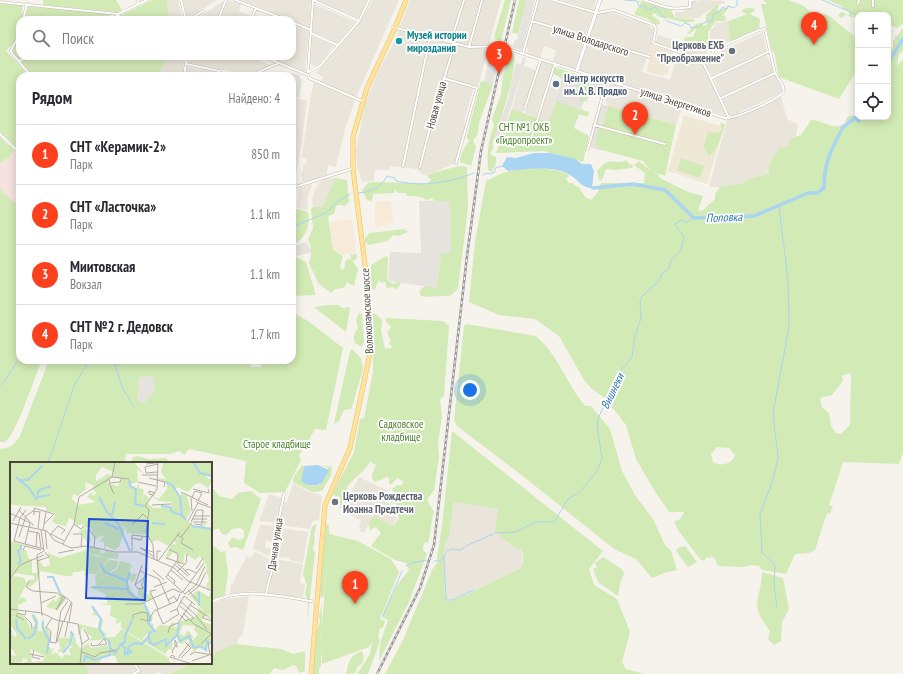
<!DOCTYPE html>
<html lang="ru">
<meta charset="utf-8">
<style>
:root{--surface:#fff;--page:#f2f2f3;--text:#2b2b33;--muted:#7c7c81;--line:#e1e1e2;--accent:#fc3f1d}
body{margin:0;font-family:"PT Sans Narrow",sans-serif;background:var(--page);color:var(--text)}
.controls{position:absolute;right:12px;top:12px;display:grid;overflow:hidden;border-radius:8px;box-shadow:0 2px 10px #0003}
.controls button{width:36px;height:36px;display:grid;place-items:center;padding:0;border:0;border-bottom:1px solid var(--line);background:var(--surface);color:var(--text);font:20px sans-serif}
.you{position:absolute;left:470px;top:390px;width:14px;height:14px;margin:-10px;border:3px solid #fff;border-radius:50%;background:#1a73e8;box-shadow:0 0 0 6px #1a73e833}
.badge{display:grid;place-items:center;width:26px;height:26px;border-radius:50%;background:var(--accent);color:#fff;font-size:13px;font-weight:700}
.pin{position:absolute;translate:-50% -33px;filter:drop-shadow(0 1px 2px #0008)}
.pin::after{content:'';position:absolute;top:21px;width:14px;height:12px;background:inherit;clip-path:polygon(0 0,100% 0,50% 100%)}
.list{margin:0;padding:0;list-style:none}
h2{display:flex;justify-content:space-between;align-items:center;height:52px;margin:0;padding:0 16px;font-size:17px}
h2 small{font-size:13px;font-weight:400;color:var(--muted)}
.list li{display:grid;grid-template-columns:26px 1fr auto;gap:12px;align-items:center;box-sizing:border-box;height:60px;padding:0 16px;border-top:1px solid var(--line)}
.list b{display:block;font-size:15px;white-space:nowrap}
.list p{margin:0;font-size:13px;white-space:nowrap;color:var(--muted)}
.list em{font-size:13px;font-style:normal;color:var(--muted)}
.icon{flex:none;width:22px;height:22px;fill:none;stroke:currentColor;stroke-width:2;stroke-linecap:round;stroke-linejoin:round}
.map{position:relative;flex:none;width:903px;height:674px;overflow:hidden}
.search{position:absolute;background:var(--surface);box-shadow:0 2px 10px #0003;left:16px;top:16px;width:280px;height:44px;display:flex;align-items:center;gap:10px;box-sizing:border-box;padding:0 14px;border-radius:12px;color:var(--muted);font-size:15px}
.panel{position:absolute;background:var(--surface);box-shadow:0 2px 10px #0003;left:16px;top:72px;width:280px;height:292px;border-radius:12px}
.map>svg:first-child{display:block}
.residential{fill:#eae5da}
.commercial{fill:#f7ead8}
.industrial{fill:#e6e2dd}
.education{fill:#efe8d6}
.medical{fill:#f6e3e0}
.green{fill:#d2eab5;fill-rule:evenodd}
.parking{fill:#e5e3e0}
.water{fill:#a9d4f2}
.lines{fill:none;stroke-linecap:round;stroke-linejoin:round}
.stream{stroke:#a9d4f2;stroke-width:1}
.river{stroke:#a9d4f2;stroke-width:3.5}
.minor-casing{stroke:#c2bbae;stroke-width:3}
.tertiary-casing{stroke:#c2bbae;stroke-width:4}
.primary-casing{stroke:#e6c16a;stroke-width:5}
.minor{stroke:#fff;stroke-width:2}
.tertiary{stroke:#fff;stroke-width:3}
.primary{stroke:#ffe39c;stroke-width:4}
.rail-casing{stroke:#9a9a9a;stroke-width:2.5}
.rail{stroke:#fff;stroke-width:1;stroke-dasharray:3;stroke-linecap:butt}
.culture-dot{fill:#0f9aa8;stroke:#fff;stroke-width:1.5}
.worship-dot{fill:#6b7280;stroke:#fff;stroke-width:1.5}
.service-dot{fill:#5c6f8a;stroke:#fff;stroke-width:1.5}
.labels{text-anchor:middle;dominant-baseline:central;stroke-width:3.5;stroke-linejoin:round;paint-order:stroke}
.culture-label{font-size:11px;font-weight:bold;fill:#0d838f;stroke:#fff;text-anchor:start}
.street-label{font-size:11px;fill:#4b4439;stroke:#fff}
.worship-label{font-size:11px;font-weight:bold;fill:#5b616d;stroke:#fff;text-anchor:end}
.service-label{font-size:11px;font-weight:bold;fill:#4e5e75;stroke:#fff;text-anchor:start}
.park-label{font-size:11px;fill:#4a7f2a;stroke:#fff}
.water-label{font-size:12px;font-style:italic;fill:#2e7ab2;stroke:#fff}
.inset-river{fill:none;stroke:#a9d4f2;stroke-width:2}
.inset-road{fill:none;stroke:#b2ada4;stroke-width:1}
.view{fill:#1d4ed8;fill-opacity:0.15;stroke:#1d4ed8;stroke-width:2}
.inset-edge{fill:none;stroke:#4b4439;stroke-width:2}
</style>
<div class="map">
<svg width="903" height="674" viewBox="0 0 903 674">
<rect width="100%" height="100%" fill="#f6f3ec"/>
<path class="residential" d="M 166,0 L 178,0 L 183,20 L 170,20 Z
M 183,0 L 217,0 L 187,19 Z
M 228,0 L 241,4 L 239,11 L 250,16 L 249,20 L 220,20 Z
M 241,0 L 311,0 L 309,27 L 292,20 Z
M 316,0 L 367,0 L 358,19 Z
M 373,0 L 399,0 L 356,97 L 321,82 L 323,77 L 316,73 L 361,20 Z
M 410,0 L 501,0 L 478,87 L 474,86 L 464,122 L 466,123 L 455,163 L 435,172 L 423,175 L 417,169 L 390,166 L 389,170 L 375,170 L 374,181 L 362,182 L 357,166 L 356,150 L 365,103 L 378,72 L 394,42 Z
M 539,0 L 547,0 L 593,13 L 575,69 L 553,61 L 556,50 L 544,46 L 540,58 L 527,53 L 528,48 L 525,47 Z
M 562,0 L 596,0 L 593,10 Z
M 701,0 L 725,1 L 724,4 L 718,4 L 698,18 L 675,18 L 675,12 L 684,12 L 684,9 L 692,7 L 692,2 Z
M 224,1 L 216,20 L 194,20 Z
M 314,4 L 355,22 L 337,44 L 312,33 Z
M 609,10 L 621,16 L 644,23 L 656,30 L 642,72 L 670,80 L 678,53 L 701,60 L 727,116 L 579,70 L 597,14 Z
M 728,21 L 730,40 L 711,48 L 710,30 L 714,27 L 716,22 L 720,23 Z
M 292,25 L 309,31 L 305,72 L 270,58 L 271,56 L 292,56 Z
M 763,32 L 767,55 L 783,92 L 730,117 L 714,79 L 704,62 L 717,53 Z
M 658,35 L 708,50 L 706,56 L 702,58 L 655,43 Z
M 312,36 L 334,45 L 317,67 L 310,64 Z
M 167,56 L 185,56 L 182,76 L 158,76 Z
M 189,56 L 248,56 L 271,65 L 250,73 L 239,73 L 188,63 Z
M 541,61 L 553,65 L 536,117 L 525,113 Z
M 524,66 L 536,70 L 523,113 L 512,109 Z
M 187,67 L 216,72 L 215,76 L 186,76 Z
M 314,82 L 355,100 L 345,129 L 336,167 L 328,165 L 327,174 L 319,179 L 302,182 L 301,173 L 303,172 L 303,164 L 306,164 L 307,159 L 302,157 L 310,100 Z
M 610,82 L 680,105 L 682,108 L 676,125 L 608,106 L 606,100 Z
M 548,86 L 558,90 L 550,122 L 538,118 Z
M 292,97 L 307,101 L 301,147 L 294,186 L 292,187 Z
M 781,97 L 787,119 L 798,125 L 797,131 L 796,136 L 790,139 L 788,147 L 780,147 L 774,156 L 769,164 L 769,174 L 751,178 L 744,183 L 720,187 L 709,187 L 727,120 Z
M 335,178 L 323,208 L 313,207 L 312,201 L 314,192 L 320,182 L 324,179 Z
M 312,184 L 308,196 L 307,210 L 297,208 L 299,188 Z
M 359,477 L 392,493 L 388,503 L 396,507 L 392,515 L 397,518 L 392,526 L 373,515 L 364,533 L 360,531 L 359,527 L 361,521 L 342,510 Z
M 293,483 L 307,491 L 322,496 L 319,520 L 312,521 L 310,529 L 279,525 L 284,502 L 287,502 Z
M 269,494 L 282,498 L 276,523 L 259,521 Z
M 455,502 L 499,509 L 507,542 L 515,548 L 521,547 L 523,563 L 519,569 L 453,601 L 445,600 L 444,546 L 450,533 L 453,505 Z
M 260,525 L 275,526 L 274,542 L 266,540 L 265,547 L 273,549 L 271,557 L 253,549 Z
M 281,528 L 308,532 L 303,563 L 290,560 L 289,558 L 276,557 Z
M 255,552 L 273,561 L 265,593 L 250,591 L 230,595 L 231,584 L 233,584 L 235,578 L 247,556 L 250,558 Z
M 275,559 L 303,564 L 300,583 L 305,584 L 303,598 L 268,593 Z
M 249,596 L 243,634 L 238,640 L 237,645 L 211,655 L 211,604 L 222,600 Z
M 84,663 L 193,663 L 168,674 L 162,674 L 160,672 L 156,674 L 90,674 Z"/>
<path class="commercial" d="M 391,201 L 393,223 L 387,223 L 387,226 L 375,227 L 375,202 Z
M 352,219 L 356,253 L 340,255 L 333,251 L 330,222 Z"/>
<path class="industrial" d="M 527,0 L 535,0 L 522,50 L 513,48 L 515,40 L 517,40 Z
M 523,57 L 526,58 L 524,66 L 500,142 L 494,139 L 508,99 L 516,63 L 521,64 Z
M 564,71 L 605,84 L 601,98 L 598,97 L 599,94 L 590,91 L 587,102 L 584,101 L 581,109 L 555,101 Z
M 292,73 L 300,75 L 300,79 L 302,79 L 299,98 L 292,97 L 292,76 L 282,76 Z
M 601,104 L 608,106 L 595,145 L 599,146 L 598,150 L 589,147 Z
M 450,200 L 451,253 L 441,253 L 437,288 L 388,281 L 390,252 L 421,253 L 419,201 Z
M 306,242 L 312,252 L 297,256 L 294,246 Z
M 147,376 L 153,376 L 155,390 L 144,403 L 137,401 L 139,389 L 138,378 Z"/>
<path class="education" d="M 651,45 L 674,52 L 667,75 L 664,74 L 664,77 L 646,71 L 651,55 L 648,54 Z
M 684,115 L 724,127 L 707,184 L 668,171 Z"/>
<path class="medical" d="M 14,150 L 20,155 L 20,208 L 0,189 L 0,163 L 9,157 Z"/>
<path class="green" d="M 43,0 L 116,0 L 122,10 L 118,12 L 43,5 Z
M 152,0 L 166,0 L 170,20 L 20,20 C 20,34 16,41 6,51 L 29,76 L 20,76 L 20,151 L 0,132 L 0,4 L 23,5 L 22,13 L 26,15 L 28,7 L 33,6 L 109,14 L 111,20 Z
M 505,0 L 511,0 L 501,41 L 495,39 L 494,36 Z
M 519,0 L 527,0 L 518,34 L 512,33 Z
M 636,0 L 671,10 L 675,18 L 694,19 L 695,21 C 681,26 673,16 661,18 L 654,13 L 652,16 L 659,20 L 660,23 L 657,25 L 646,18 L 635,15 L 635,12 L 641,3 Z
M 763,0 L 788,0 L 804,6 L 811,13 L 828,15 L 858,39 L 858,68 L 839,99 L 779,77 L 774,52 L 772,51 L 761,4 L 767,4 Z
M 827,0 L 903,0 L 903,24 L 897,28 L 888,24 L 888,15 L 858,15 L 858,17 L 852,18 L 846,14 L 842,18 L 838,16 L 841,12 L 849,15 L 849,12 L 843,9 L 842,6 Z
M 719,4 L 717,11 L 730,6 L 722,16 L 725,15 L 726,21 L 716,21 L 708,32 L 709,51 L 686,42 L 683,39 L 687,37 L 693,37 L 696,30 L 695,29 L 691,33 L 687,34 C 690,28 696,22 703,23 L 703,26 L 707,25 L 706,15 L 716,5 Z
M 750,8 L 756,9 L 750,14 L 760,19 L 759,30 L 730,43 L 728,21 L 747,14 L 742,12 L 743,9 Z
M 903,28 L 903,51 L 899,54 L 897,66 L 903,59 L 903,452 L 899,464 L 843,462 L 829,505 L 833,506 L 830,514 L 827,513 L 815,550 L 809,553 L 795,554 L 786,574 L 762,570 L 759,566 L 752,565 L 741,567 L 718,566 L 714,557 L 706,558 L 704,561 L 700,559 L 678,530 L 674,522 L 680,519 L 684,512 L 669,512 L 654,490 L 636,459 L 626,425 L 605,398 L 592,389 L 584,380 L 559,336 L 535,319 L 499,315 L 469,302 L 475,242 L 486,181 C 491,179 497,175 503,173 C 522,167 548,166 568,174 L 569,176 L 566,179 L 569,183 L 573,183 L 575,186 L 579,187 L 585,197 L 591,200 L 598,192 L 601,183 L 644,183 L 645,173 L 634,165 L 639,161 L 651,171 L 643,161 L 598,149 L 599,146 L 595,145 L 599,125 L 602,126 L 608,106 L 676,125 L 665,176 L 652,171 L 658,174 L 660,178 L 688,192 L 703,196 L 698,211 L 703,210 L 715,199 L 715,194 L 720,187 L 744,183 L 751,178 L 769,174 L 769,164 L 780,147 L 788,147 L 790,139 L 801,135 L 811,120 C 826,121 832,131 845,124 L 847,117 L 853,115 L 857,118 L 858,113 L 858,117 L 888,117 L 888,55 L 889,51 L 893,48 L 893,41 ZM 851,373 L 850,425 L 841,434 L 836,433 L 831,426 L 829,413 L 822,407 L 820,398 L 832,395 L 843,381 L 842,376 ZM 717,447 L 729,448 L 735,455 C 732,464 721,467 713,462 L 711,454 Z
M 20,37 L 20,56 L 167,56 L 158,76 L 32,76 L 13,53 L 14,46 Z
M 512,52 C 522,61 497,129 493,143 L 493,149 L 490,154 L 496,157 L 496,163 L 492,172 L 488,170 C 487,154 488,140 494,125 L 492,119 L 501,94 L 502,82 L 508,57 L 509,54 Z
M 554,67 L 591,79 L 584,102 L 579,100 L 582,89 L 577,85 L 576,78 L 567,81 L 552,73 Z
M 481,81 L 493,84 L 479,123 L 477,136 L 473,140 L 476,147 L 471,166 L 460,162 C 461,152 465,146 470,140 L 467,139 L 467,136 Z
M 556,101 L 589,112 L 588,117 L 579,114 L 574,128 L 589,136 L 583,162 L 544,151 L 496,153 L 512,109 L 549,122 Z
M 720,123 L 725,124 C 722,135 718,150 709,156 L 705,149 L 703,148 L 708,132 L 717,133 L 722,130 Z
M 0,137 L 14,150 L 9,157 L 0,163 Z
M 681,158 L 704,166 L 700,178 L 677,170 Z
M 626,160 L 629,164 L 633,165 L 632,168 L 614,170 L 606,169 L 602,180 L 599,180 L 597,170 C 601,168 602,165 605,163 C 612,159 618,165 626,160 Z
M 459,166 L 467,167 L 468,209 L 458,288 L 453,294 L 449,296 C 440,295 431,298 421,296 L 419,291 L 425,286 L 437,288 L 441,253 L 451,253 L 450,201 L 434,201 L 432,198 L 427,200 C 419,195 415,197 407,196 L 406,193 L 398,193 L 395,189 L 394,193 L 373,194 L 372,201 L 367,200 L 362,190 L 368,183 L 378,182 L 427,184 L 431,180 L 426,175 Z
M 335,178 L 347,180 L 349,202 L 345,206 L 340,205 L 336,206 L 334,214 L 328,216 L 333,250 L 343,256 L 340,266 L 341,270 L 344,269 L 346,260 L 351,259 L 350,255 L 357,254 L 357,259 L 353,261 L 358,269 L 354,286 L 347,282 L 344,288 L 335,289 L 331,293 L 318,283 L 309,263 C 312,254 312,249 308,240 L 313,228 L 311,209 L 313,207 L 323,207 Z
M 0,189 L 20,208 L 20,360 L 42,360 C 35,376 18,428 8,439 C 6,442 4,442 0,442 Z
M 298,209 L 308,212 C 310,229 306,237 292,246 L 292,218 L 294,218 L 293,212 Z
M 404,229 L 408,232 L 399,236 L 393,235 L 387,241 L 369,245 L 365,242 L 365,238 L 370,233 Z
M 292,255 L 306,262 L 316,295 L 292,296 Z
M 386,256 L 388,258 L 387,280 L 393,284 L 399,282 L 401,284 L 396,290 L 393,287 L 387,288 L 385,282 L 381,283 L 379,280 L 375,289 L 373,290 L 370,284 L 371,265 Z
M 329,305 L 339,305 L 342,308 L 349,307 L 350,309 L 346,332 L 314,307 Z
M 292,312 L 308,321 L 343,348 L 326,430 L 315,429 L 299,456 L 301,460 L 285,492 L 260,493 L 244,483 L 246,461 L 189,449 L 185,455 L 179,451 L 171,454 L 126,454 L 125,463 L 11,463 L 11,663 L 84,663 L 90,674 L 0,674 L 0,449 C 11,448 14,445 20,436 L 49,360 L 254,360 L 250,367 L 261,367 L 263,360 L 292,360 ZM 147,376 L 153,377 L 155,390 L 144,403 L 137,401 L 139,389 L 138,378 Z
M 359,313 L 362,314 L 364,342 L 362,347 L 355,343 C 353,338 354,332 358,328 L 356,320 Z
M 372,313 L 376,314 L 382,320 L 381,331 L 385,348 L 379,349 L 393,348 L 389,343 L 391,341 L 387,333 L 391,327 L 386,322 L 386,318 L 443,321 L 449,326 L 444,396 L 440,399 L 442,416 L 438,444 L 439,457 L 434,490 L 427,500 L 434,512 C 430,523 432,532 428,542 L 424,543 L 423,550 L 427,554 L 409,602 L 379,661 L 380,644 L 388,620 L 382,617 L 397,585 L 409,570 L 406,563 L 395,560 L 371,546 L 381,533 L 376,527 L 370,530 L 368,524 L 374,515 L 391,526 L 395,524 L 399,518 L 396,510 L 398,505 L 390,502 L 390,498 L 394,493 L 392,489 L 397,485 L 402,485 L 403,481 L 397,478 L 391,485 L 389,484 L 389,478 L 387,477 L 375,482 L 372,479 L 372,475 L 376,465 L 370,462 L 365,469 L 348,485 L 340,509 L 340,497 L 332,495 L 354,452 L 360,419 L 364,418 L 373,372 Z
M 467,324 L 535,336 C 555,349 568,386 585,406 L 591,406 L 610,429 L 622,471 L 635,495 L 653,519 L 665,545 L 671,551 L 677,570 L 664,573 L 652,578 L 636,559 L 614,549 L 524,477 L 457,426 L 454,420 L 464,326 Z
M 352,349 L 361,358 L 363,369 L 352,407 L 351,409 L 344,410 L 339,421 L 334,424 L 350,351 Z
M 452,431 L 603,551 L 589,569 L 594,585 L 617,599 L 630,632 L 622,662 L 626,669 L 645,674 L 385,674 L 403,640 L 433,568 L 438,562 L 437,557 L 442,526 ZM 455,502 L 498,509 L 495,532 L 515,548 L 521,548 C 523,555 526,563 519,569 L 453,601 L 445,600 L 444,546 L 450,533 L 453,505 Z
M 137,456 L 149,459 L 166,458 L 170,463 L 130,463 L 133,457 Z
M 302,465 L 304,466 L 301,481 L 311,486 L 320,485 L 328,468 L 322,465 L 332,467 L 331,476 L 322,491 L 312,492 L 293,482 L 293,478 Z
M 211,486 L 219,496 L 232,499 L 238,493 L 251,491 L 261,499 L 243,550 L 236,547 L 230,548 L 228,543 L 233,537 L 238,540 L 244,538 L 244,530 L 240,528 L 232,529 L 226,535 L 222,534 L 219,529 L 214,529 L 211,539 L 213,519 L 211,518 Z
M 317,524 L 314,534 L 315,539 L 313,550 L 315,552 L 307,624 L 308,602 L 305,593 L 307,585 L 303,574 L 312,526 Z
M 326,524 L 329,525 L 329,534 L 358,541 L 391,559 L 399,572 L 380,619 L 385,621 L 383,628 L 380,628 L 378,636 L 380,641 L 368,674 L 357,674 L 370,654 L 372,641 L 369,647 L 322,664 L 321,636 L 328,553 L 324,596 L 321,598 L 320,595 Z
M 214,546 L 221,552 L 225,551 L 228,573 L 225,595 L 211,600 L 212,550 Z
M 685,546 L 697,562 L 688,567 L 676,551 L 678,548 Z
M 603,557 L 623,570 L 624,575 L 621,580 L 618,596 L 598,582 L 593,569 L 597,567 L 595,563 Z
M 762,572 L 783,578 L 789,609 L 782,622 L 781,641 L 774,645 L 768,639 L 770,631 C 748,603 761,602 762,572 Z
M 322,605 L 321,666 L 319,669 L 319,674 L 313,674 L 317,630 L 320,622 L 319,616 Z
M 234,644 L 281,649 L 293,654 L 305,651 L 305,671 L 300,673 L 296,666 L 293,665 L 283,670 L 274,668 L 270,674 L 168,674 L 193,663 L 211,663 L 211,655 Z
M 362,651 C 365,657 364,664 358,666 L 355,673 L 346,674 C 349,662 349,656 362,651 Z"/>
<path class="parking" d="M 501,46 L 493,84 L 484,82 L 488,62 L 491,63 L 495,47 Z"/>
<path class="water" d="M 534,153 L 550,153 L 575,159 L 582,164 L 591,164 L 594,171 L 592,187 L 593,188 C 582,189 579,180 570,175 C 556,165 525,169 508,171 L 502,166 L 507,157 L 516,158 Z
M 318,465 L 329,470 L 322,483 C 315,487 307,486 301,481 L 304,466 Z"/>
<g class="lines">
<path class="stream" d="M 624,0 L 637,1 L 639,6 L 644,6 L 649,10 L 655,7 L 667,21 L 681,26 L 685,23 L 690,25 L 691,28 L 698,27 L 703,23 L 705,23 L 706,21 L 712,21 L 713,14 L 719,12 L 723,7 L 726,9 L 728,6 L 734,8 L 737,5 L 737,0
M 822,0 L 858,15
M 895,37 L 903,41
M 483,175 L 487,173 L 490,174 L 495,172 L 495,168 L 503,166
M 359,193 C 372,192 381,187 387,176 L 395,178 L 396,181 C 423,187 448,183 474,173
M 292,227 L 326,213 L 337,202 L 350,194
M 113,360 L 123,389 L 134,407
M 0,385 L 4,382 L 20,357
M 48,463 L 74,386 L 89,360
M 495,533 L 516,532 L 535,522 L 554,522 L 568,499 L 579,493 L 597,471 L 602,459 L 597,425 L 598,419 L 618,374 L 632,357 L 635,336 L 641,318 L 640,302 L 642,296 L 660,280 L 661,275 L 670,267 C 669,258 675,257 680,251 C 682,248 683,241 684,237 L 675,224 L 681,220 L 687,222 L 694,218
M 466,546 L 493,534
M 444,556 L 446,600 L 453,600 L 473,590
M 434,561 L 440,561 C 449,551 446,547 460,550 L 465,547
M 406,566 L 412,563 L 427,560
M 777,608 L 774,583 L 775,565 L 762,553 L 760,514 L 772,483 L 778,458 L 773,413 L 789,327 L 788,280 L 779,206
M 383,615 L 402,571"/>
<path class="river" d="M 888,63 L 903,39
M 593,188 L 633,184 L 665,190 L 694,218 L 754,216 L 808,193 L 817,193 L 824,188 C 824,164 830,152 841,131 L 843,127 L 855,118 L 859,121 L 860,117"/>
<defs>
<path id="minor" d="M 181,0 L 186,20
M 235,0 L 287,20
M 313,0 L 359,21
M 553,0 L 597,13 L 614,10 L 654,25 L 656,29 L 653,43 L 702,60 L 729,118
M 644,0 C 663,6 670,11 690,7 L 690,1 L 694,0
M 873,0 L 873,6
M 0,2 L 118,14 L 147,0
M 858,4 L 859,0
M 137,5 L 138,0
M 23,20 L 27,4
M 109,20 L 119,15
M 189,20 L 203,11
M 218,20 L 226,0
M 251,20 L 256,8
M 532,21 L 650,57
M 292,22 L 311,30
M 393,27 L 469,47 L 502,46
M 311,33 L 337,45
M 20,34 L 11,50 L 11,52 L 31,76
M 451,41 L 464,0
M 469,47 L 482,0
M 508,49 L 725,118 C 738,118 775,101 784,92 L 783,86 L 775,73 L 765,29 L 759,30 L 714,50 L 712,54
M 523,53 L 538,0
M 262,56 L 308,75 L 309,78 L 362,101
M 19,61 L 29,56
M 186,64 L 219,71 L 218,76
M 308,71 L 313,0
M 308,72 L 320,66 L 359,21 L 369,0
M 235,74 L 251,75 L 279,63
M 184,76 L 187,56
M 443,78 L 477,88 L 456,163
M 712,78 L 770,51
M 721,98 L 775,73
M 525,108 L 541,59
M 594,125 L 665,144
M 0,134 L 20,153
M 529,146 L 555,63
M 588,149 L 607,80
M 403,166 L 430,37
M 420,167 L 434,111 L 455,43
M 292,188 L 351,169
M 266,595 C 269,572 284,545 278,523 L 284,494
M 211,602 C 243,586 283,597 317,602
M 133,674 L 139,671 L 134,663"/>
<path id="tertiary" d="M 577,70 L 600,0"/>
<path id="primary" d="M 311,674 L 325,505 L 350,448 L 370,353 L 366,273 L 353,169 L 353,137 L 367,88 L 395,28 L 406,0"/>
</defs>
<use href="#minor" class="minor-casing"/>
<use href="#tertiary" class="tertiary-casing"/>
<use href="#primary" class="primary-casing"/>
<use href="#minor" class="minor"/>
<use href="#tertiary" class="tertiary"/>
<use href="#primary" class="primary"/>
<defs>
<path id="rail" d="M 377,674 L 420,588 L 434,545 L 467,256 L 481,151 L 515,0"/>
</defs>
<use href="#rail" class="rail-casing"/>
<use href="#rail" class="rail"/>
</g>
<circle class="culture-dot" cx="399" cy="41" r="4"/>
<g class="worship-dot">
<circle cx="732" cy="51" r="4"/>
<circle cx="335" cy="502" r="4"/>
</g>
<circle class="service-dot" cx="556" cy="84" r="4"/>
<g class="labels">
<g class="culture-label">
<text x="407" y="35">Музей истории<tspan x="407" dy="13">мироздания</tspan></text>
</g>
<g class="street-label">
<text transform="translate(591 40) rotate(18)">улица Володарского</text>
<text transform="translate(676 102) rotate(18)">улица Энергетиков</text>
<text transform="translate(436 105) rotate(-75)">Новая улица</text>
<text transform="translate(367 311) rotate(-93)">Волоколамское шоссе</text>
<text transform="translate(275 544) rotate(-82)">Дачная улица</text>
</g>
<g class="worship-label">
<text x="724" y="45">Церковь ЕХБ<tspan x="724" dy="13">"Преображение"</tspan></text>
<text x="343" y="496" text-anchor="start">Церковь Рождества<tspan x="343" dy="13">Иоанна Предтечи</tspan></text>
</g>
<g class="service-label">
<text x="564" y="78">Центр искусств<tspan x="564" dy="13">им. А. В. Прядко</tspan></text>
</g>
<g class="park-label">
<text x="524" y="127">СНТ №1 ОКБ<tspan x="524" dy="13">«Гидропроект»</tspan></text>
<text x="401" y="424">Садковское<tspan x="401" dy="13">кладбище</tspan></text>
<text x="277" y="444">Старое кладбище</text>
</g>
<g class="water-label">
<text transform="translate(724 217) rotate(-2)">Поповка</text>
<text transform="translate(612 391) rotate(-64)">Вишнеки</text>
</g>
</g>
<g transform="translate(10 462)">
<rect width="202" height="202" fill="#f6f3ec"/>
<path d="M 0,0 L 124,0 L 133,11 L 127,7 L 128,20 L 120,22 L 126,27 L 129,21 L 129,26 L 134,28 L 131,45 L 134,32 L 139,36 L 138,42 L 143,46 L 162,45 L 161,40 L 149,39 L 141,34 L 146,30 L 144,35 L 149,37 L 157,27 L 157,21 L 143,16 L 156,17 L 151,10 L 153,1 L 148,0 L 202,0 L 202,14 L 195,14 L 202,18 L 198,26 L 190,21 L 185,22 L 178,30 L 167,25 L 165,29 L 170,34 L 172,31 L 177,34 L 181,49 L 176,57 L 180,61 L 189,66 L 202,56 L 193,65 L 202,66 L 202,129 L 196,125 L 199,117 L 196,108 L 197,104 L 190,94 L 185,98 L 175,91 L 173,101 L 168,101 L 168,92 L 163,90 L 158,97 L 155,95 L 163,80 L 164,83 L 167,82 L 163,79 L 159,84 L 147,78 L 142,81 L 138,73 L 117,71 L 116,66 L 111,64 L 115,67 L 109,85 L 105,88 L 95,84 L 96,87 L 94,86 L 94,80 L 89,79 L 95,73 L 90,75 L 86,72 L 89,76 L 85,77 L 80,64 L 76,66 L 81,78 L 79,83 L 69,69 L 75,66 L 72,62 L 67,64 L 64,58 L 59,56 L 56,64 L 46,62 L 42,59 L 46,51 L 36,49 L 36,45 L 3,43 L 0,41 ZM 92,5 L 104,10 L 103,15 L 112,17 L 108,24 L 97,21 L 103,14 L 98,12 L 86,19 L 86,13 ZM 75,20 L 84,24 L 82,27 L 87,31 L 83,34 L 81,30 L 77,35 L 86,40 L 68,43 L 62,37 L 63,32 L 68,34 L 76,27 ZM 0,79 L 18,84 L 12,84 L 12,88 L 16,88 L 19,97 L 22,97 L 22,111 L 27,111 L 26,95 L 34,105 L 40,103 L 38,91 L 50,96 L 73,89 L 99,97 L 86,112 L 78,112 L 74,115 L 75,110 L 72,108 L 70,110 L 63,110 L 62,114 L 55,114 L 31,109 L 26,120 L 20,125 L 17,124 L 19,117 L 24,118 L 24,114 L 4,111 L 0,117 ZM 79,85 L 90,86 L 91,92 L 96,90 L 94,88 L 109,92 L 108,97 L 88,95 L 72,88 L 79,88 ZM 99,98 L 108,99 L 107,105 L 88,118 L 107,107 L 110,99 L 119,101 L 122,104 L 119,110 L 122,113 L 124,111 L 127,112 L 125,118 L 121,121 L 120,117 L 117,120 L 125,134 L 133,137 L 134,133 L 131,136 L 127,132 L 129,127 L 133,126 L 134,122 L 131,121 L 136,113 L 134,121 L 136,124 L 134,126 L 137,127 L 134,132 L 141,132 L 143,136 L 155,130 L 135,141 L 143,156 L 139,160 L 143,162 L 144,168 L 140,171 L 144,171 L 149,163 L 160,164 L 162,160 L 166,162 L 163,164 L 167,166 L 169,160 L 187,154 L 188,145 L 202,155 L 202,159 L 194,153 L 192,159 L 202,163 L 202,182 L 197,180 L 197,188 L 189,186 L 180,192 L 184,187 L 182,187 L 179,182 L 179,177 L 172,182 L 168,180 L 167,175 L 160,178 L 161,181 L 163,180 L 162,188 L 159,187 L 155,192 L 135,180 L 139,169 L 133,177 L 134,180 L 111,166 L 111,160 L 105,162 L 107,157 L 100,154 L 101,143 L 90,143 L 98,141 L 95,132 L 79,125 L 86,124 L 85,114 ZM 173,163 L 185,164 L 184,168 L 188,172 L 182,179 L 183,175 L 178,168 L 174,174 L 170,171 ZM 4,114 L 14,116 L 17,121 L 9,137 L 13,135 L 17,139 L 8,143 L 8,151 L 15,154 L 21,168 L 25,162 L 21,152 L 24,152 L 28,159 L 28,169 L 32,169 L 34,173 L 31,164 L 33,154 L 33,166 L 36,165 L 40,171 L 39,184 L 42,189 L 42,186 L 44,187 L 41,193 L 45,190 L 52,196 L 55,192 L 61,194 L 58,185 L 62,186 L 61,183 L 65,173 L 66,181 L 71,187 L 78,181 L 81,186 L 99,183 L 96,177 L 79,179 L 82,175 L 77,172 L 76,166 L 72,166 L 71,172 L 68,173 L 69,162 L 89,167 L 91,158 L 89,154 L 82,153 L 84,151 L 81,144 L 93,159 L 91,168 L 97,172 L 94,175 L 105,175 L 111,167 L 159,196 L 160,202 L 108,202 L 105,194 L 102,194 L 92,195 L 89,202 L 13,201 L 17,200 L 17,196 L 15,198 L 13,196 L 12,200 L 0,202 L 0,193 L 7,194 L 0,185 L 0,169 L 2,168 L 3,172 L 0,170 L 5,175 L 7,172 L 0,163 L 0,118 ZM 20,187 L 35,194 L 33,199 L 26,199 L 28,201 L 22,200 ZM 188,128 L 199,135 L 200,130 L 202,131 L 202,153 L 196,151 L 180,134 ZM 51,130 L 57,136 L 48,148 L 36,145 L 43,137 L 46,140 ZM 61,168 L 63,171 L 62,180 L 60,183 L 57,182 L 55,190 L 48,190 L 48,188 L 51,187 L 48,179 L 50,176 L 59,176 Z" fill="#d2eab5" fill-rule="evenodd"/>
<path class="inset-river" d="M 183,0 L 190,11 L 202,14M 6,15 L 19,26 L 27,38M 11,18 L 18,18 L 32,4M 119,18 L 120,24 L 126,27 L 125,42 L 134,44M 156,20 L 162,23 L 170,35 L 172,53M 27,33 L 29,28 L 41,24M 27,35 L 40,33M 89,35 L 97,50 L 108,61 L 120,89M 151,44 L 160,45 L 162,50 L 172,53 L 176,58M 102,53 L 105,40M 95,61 L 108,67M 142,61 L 155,62M 182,64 L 202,67M 90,101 L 95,110 L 117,119M 8,102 L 11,98 L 8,89 L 11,87 L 11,83M 120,110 L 117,119 L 118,130 L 133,140M 37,115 L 43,115 L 50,131M 82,125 L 117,127M 133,136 L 136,128 L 134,117M 134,141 L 141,158 L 138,161 L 145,169 L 139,171 L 139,174M 82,144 L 91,157 L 89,166 L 94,175M 189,144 L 189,130M 6,157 L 7,166 L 16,177M 33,159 L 33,167 L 39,178 L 37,191M 167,173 L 169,161M 94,176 L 99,179 L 100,187M 18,177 L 24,172 L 27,161 L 23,153M 111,182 L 115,180 L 115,174 L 122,158M 101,186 L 105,192 L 111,182 L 115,186 L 115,192 L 117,190 L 118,192 L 121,190 L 118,187 L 119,184 L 125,181 L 132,182 L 139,174 L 140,181 L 144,183 L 156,177 L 156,184 L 167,173 L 170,179 L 179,174 L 184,186M 184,186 L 190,184 L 196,188 L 197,179 L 202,182M 53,191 L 60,182 L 63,172 L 60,170M 74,200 L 75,194 L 85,198 L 100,193 L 100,188"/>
<path class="inset-road" d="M 136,2 L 155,0M 147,10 L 136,11 L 135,5 L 148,2M 132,13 L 147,13M 102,15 L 119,17M 139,16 L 155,20 L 154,25M 99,18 L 100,21 L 110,20 L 111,17M 128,20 L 146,24M 99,21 L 104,32M 183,27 L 199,31 L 198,27M 171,30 L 198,43M 143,33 L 139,32 L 139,29 L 145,31M 182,35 L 185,29 L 192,31 L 188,39M 181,36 L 182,49M 188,41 L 202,46M 142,43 L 161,42M 9,48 L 24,64M 0,51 L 20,61M 24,53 L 24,46 L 44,52 L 34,62M 184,54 L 200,54M 182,57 L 197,57M 3,59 L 11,45M 178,59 L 188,41 L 186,39M 181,60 L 187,48 L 193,48 L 192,63 L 185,62M 183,60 L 196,60M 0,61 L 37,69 L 44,78 L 61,86 L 77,84 L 105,90 L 128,90 L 164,106 L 178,119 L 202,129M 20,61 L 15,82 L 34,87M 64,62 L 71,67 L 74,64M 122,63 L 133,52 L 138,57M 28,67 L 30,49M 31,68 L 34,89 L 27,93 L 32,154M 33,68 L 36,50M 35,68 L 37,87M 80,68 L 85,76 L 84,85M 18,69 L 29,71 L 31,86M 41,72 L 54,79M 63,72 L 72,72 L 71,85M 40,73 L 48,64 L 55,68 L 51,72M 167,73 L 173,76 L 171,81 L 183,88M 9,75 L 16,54 L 23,49 L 30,50M 171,75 L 182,61M 121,76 L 131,78 L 132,75M 15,82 L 4,79 L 10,56 L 16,48M 53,82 L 64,62 L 69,35 L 102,15 L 105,0M 26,85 L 27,70M 130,86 L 143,90M 131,86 L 144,95M 159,87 L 168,92 L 167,101M 13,88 L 15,84 L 31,88M 122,89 L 122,73 L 139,75M 48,91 L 64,88M 156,96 L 174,102M 144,98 L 143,83 L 136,70 L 139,48 L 135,44 L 147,27 L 148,0M 27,99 L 39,95 L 35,90M 147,99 L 147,89 L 151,89M 148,99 L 170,70M 166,100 L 156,115 L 175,132 L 186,123 L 195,104M 167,101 L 180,113M 165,103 L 178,114M 186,107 L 193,96M 143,108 L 154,118M 161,108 L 173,118M 130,109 L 149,117 L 160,142M 168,109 L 176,101 L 177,92M 175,109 L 178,107 L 186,111M 158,113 L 165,119 L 164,122M 0,117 L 10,103 L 34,93M 19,119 L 16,125 L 23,129 L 47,131 L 58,137 L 62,141 L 59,160M 125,123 L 134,116 L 137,106M 125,123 L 132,103M 125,123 L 128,127 L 133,126 L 131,121M 189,124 L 196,110M 144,125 L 157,120M 146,128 L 140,129 L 148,147M 178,128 L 188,139M 173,130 L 194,101M 178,133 L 189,124M 53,134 L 46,148 L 55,135M 158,138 L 164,134 L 167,139M 170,139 L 187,154M 31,141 L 46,134M 115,142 L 131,142 L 163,127 L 172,131M 180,143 L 197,154M 170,144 L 184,156 L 181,158M 0,147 L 32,151 L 46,158 L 68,162 L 72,183 L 70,202M 167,147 L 174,134 L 182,140M 147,148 L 153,162 L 169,152 L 167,147 L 160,150M 132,150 L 137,151 L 138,159M 173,151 L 184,162 L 202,172M 170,153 L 176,159 L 179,157M 194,153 L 193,156 L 202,159M 186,154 L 197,167M 16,156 L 21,161 L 22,167M 42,156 L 36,165 L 41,169 L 40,180 L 46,181 L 51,149 L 58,139M 123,157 L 123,153 L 132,150M 130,157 L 138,159 L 144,149 L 167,139 L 170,132M 14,158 L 6,154 L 8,151 L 15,153 L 16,149M 54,159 L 61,141M 158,171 L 160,164 L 168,161 L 182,140 L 185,143M 55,175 L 58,160M 47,180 L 53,159M 198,180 L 200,193M 81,181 L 82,184 L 97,182 L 94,177 L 88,183M 72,182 L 79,177 L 74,167M 191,182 L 201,172M 24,188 L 22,195 L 30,197M 72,190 L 85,195 L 90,191 L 107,188M 163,191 L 162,190 L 165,184 L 166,184 L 167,183 L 167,182 L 165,178 L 165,183 L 166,184 L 168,185M 20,192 L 34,195M 180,193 L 185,190 L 202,193M 165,195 L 162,193 L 160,195 L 182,202M 168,196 L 179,182M 171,196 L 181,186 L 175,180M 182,199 L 199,193"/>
<path class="view" d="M 79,57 L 138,59 L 135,138 L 76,136 Z"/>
<rect width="202" height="202" class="inset-edge"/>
</g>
</svg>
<div class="controls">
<button>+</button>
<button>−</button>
<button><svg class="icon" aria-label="locate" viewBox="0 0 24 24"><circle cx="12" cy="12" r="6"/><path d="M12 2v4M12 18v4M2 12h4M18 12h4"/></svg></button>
</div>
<div class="you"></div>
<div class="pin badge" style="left:355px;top:604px">1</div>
<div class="pin badge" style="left:635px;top:135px">2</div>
<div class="pin badge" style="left:499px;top:74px">3</div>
<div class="pin badge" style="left:814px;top:45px">4</div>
<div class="search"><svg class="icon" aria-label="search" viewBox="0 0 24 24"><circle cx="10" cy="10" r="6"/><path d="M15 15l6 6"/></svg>Поиск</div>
<section class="panel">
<h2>Рядом<small>Найдено: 4</small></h2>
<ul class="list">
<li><span class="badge">1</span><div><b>СНТ «Керамик-2»</b><p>Парк</p></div><em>850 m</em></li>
<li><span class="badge">2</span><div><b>СНТ «Ласточка»</b><p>Парк</p></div><em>1.1 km</em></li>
<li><span class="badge">3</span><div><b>Миитовская</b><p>Вокзал</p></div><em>1.1 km</em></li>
<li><span class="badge">4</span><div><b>СНТ №2 г. Дедовск</b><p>Парк</p></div><em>1.7 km</em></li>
</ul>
</section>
</div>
